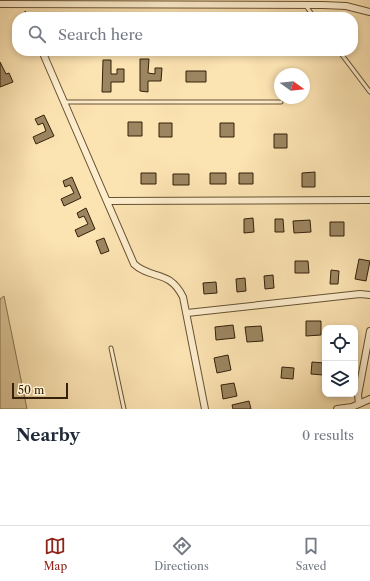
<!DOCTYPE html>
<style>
:root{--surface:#fff;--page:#f2f2f3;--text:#1f2937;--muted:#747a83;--line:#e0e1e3;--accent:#8f2418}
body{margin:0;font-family:"Libre Caslon Text",serif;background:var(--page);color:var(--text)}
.controls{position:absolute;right:12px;bottom:12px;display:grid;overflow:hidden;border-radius:8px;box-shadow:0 2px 6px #0003}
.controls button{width:36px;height:36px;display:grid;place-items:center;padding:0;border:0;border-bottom:1px solid var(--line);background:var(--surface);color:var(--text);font:20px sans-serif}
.compass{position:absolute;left:274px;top:68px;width:36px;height:36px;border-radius:50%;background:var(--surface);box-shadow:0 2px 6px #0003;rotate:105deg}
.scale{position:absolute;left:12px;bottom:10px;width:56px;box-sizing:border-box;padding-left:4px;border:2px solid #342109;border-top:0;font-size:11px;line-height:14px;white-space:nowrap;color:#342109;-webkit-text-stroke:3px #fdedcd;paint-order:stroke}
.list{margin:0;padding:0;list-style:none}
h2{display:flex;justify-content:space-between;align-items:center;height:52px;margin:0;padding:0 16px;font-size:17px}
h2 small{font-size:13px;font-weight:400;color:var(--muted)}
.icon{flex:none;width:22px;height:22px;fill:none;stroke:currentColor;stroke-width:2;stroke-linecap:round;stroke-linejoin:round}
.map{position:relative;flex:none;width:370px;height:409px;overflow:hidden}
.search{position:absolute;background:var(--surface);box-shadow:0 2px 6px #0003;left:12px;right:12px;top:12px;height:44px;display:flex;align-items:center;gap:10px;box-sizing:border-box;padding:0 14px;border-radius:16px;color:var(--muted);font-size:15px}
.sheet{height:116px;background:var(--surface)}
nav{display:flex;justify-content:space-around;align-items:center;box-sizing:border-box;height:56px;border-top:1px solid var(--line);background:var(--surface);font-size:11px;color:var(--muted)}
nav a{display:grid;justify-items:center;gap:2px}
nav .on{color:var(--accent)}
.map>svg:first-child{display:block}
.green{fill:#dac295;stroke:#87724f}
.building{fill:#9c8661;stroke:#342109}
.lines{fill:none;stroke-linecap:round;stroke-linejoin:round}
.service-casing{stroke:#665233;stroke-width:5}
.minor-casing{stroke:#665233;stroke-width:8}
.path{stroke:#342109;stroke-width:1.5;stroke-dasharray:1 2;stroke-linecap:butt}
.service{stroke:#fdedcd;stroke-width:3}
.minor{stroke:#fdedcd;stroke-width:6}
</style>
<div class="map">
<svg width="370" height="409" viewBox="0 0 370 409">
<rect width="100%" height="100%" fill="#fce3b2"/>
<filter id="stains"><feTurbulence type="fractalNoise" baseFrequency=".005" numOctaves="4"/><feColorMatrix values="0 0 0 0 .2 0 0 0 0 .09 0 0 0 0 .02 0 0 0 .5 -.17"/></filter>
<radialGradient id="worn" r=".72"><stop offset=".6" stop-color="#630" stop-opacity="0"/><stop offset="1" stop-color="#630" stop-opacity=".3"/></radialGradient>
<path class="green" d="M 4,296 L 27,409 L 0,409 L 0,299 Z"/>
<path class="building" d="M 140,59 L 149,59 L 148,73 L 155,74 L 155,68 L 162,68 L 161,81 L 148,81 L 148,92 L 140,91 Z
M 103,60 L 111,60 L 111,74 L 117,74 L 117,69 L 124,69 L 124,82 L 111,82 L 111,92 L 102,92 Z
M 0,62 L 6,74 L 9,73 L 13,82 L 0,87 Z
M 186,71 L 206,71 L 206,82 L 186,82 Z
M 44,115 L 54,136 L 36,144 L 33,137 L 46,131 L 43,123 L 38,125 L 35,119 Z
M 128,122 L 142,122 L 142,136 L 128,136 Z
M 159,123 L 172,123 L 172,137 L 159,137 Z
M 220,123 L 234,123 L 234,137 L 220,137 Z
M 274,134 L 287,134 L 287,148 L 274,148 Z
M 315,172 L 315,187 L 302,187 L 302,173 Z
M 141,173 L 156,173 L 156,184 L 141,184 Z
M 210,173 L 226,173 L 226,184 L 210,184 Z
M 239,173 L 253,173 L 253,184 L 239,184 Z
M 173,174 L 189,174 L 189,185 L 173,185 Z
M 72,177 L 81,198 L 64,206 L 61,199 L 74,193 L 70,185 L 65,187 L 63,181 Z
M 86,208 L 95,229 L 78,237 L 75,230 L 88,224 L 84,216 L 79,218 L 77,213 Z
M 253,218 L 254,232 L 244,233 L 244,219 Z
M 275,219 L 283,219 L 284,232 L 275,232 Z
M 310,220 L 311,232 L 294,233 L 293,221 Z
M 330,222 L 344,222 L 344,236 L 330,236 Z
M 104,238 L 109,251 L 101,254 L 96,241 Z
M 359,259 L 370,261 L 366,281 L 355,279 Z
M 295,261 L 308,261 L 309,273 L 295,273 Z
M 331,270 L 339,271 L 338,284 L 330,284 Z
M 273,275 L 274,288 L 265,289 L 264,276 Z
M 245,278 L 246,291 L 237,292 L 236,279 Z
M 216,282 L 217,293 L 204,294 L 203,283 Z
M 306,321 L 321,321 L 321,335 L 306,336 Z
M 233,325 L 235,338 L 216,340 L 215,327 Z
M 261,326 L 263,341 L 247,342 L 245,327 Z
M 228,355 L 231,370 L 217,373 L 214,358 Z
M 312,362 L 324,363 L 323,375 L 311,374 Z
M 282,367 L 294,368 L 293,379 L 281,378 Z
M 234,383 L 237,396 L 223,399 L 221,385 Z
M 249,401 L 251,409 L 233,409 L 232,405 Z"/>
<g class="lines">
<defs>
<path id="service" d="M 306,6 L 314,17
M 339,51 L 370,92
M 64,102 L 281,102
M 111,348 L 124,409"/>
<path id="minor" d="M 0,4 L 323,5 L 346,6 L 370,12
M 42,51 L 134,264 C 151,280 169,269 183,297 L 205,409
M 107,201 L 370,200
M 187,313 L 360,294 L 370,295
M 359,404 L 358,395 L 370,331
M 337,409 L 352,407 L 370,399"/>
</defs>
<use href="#service" class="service-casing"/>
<use href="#minor" class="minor-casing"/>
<path class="path" d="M 25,11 L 27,17"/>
<use href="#service" class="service"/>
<use href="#minor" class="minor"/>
</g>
<rect width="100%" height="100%" filter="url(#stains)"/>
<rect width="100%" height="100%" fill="url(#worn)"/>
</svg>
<div class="controls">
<button><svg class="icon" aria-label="locate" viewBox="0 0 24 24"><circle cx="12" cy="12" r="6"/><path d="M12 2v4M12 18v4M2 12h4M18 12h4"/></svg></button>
<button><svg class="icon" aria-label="layers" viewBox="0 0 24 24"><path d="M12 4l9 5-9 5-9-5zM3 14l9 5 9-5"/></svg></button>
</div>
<svg class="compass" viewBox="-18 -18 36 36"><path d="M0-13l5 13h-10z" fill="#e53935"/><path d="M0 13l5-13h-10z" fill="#747a83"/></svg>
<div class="scale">50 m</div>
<div class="search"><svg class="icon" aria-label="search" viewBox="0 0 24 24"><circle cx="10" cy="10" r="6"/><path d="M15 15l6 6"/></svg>Search here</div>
</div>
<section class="sheet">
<h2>Nearby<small>0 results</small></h2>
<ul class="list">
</ul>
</section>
<nav>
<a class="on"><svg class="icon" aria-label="map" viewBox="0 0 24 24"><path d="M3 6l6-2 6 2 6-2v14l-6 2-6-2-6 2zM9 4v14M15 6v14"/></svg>Map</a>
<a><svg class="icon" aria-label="directions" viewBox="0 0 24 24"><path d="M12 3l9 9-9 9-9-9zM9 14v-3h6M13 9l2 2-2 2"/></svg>Directions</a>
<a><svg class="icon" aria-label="saved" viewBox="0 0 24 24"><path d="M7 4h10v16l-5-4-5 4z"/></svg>Saved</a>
</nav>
